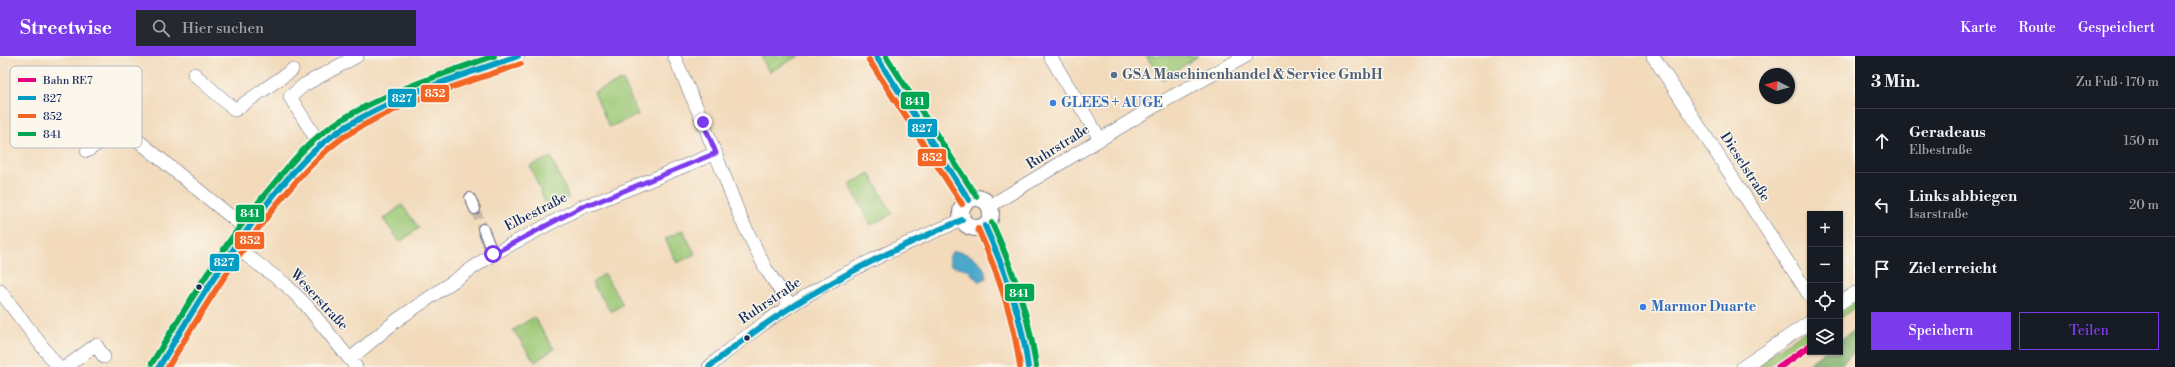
<!DOCTYPE html>
<html lang="de">
<meta charset="utf-8">
<style>
:root{--surface:#171b24;--page:#242831;--text:#f1f3f6;--muted:#9ea1a6;--line:#363941;--accent:#7c3aed}
body{margin:0;font-family:"Libre Bodoni",serif;background:var(--page);color:var(--text)}
.controls{position:absolute;right:12px;bottom:12px;display:grid;overflow:hidden;border-radius:0px;box-shadow:0 1px 3px #0004}
.controls button{width:36px;height:36px;display:grid;place-items:center;padding:0;border:0;border-bottom:1px solid var(--line);background:var(--surface);color:var(--text);font:20px sans-serif}
.compass{position:absolute;left:1759px;top:12px;width:36px;height:36px;border-radius:50%;background:var(--surface);box-shadow:0 1px 3px #0004;rotate:276deg}
.stop{position:absolute;width:12px;height:12px;margin:-9px;border:3px solid #7c3aed;border-radius:50%;background:#fff}
.stop.end{background:#7c3aed;border-color:#fff;box-shadow:0 1px 4px #0008}
.list{margin:0;padding:0;list-style:none}
h2{display:flex;justify-content:space-between;align-items:center;height:52px;margin:0;padding:0 16px;font-size:17px}
h2 small{font-size:13px;font-weight:400;color:var(--muted)}
.list li{display:grid;grid-template-columns:26px 1fr auto;gap:12px;align-items:center;box-sizing:border-box;height:64px;padding:0 16px;border-top:1px solid var(--line)}
.list b{display:block;font-size:15px;white-space:nowrap}
.list p{margin:0;font-size:13px;white-space:nowrap;color:var(--muted)}
.list em{font-size:13px;font-style:normal;color:var(--muted)}
.actions{display:flex;gap:8px;padding:12px 16px}
.actions a{flex:1;padding:9px 0;border:1px solid var(--accent);border-radius:0px;text-align:center;font-size:14px;color:var(--accent)}
.actions .main{background:var(--accent);color:#fff}
.icon{flex:none;width:22px;height:22px;fill:none;stroke:currentColor;stroke-width:2;stroke-linecap:round;stroke-linejoin:round}
.map{position:relative;flex:none;width:1855px;height:311px;overflow:hidden}
header{display:flex;align-items:center;gap:24px;box-sizing:border-box;height:56px;padding:0 20px;background:var(--accent);color:#fff}
header strong{font-size:19px}
nav{display:flex;gap:22px;margin-inline-start:auto;font-size:14px}
.search{width:280px;height:36px;background:var(--page);display:flex;align-items:center;gap:10px;box-sizing:border-box;padding:0 14px;border-radius:0px;color:var(--muted);font-size:15px}
main{display:flex}
aside{flex:1;background:var(--surface)}
.map>svg:first-child{display:block}
.green{fill:#9cc876;stroke:#5c7c6a}
.forest{fill:#7dac67;stroke:#4c6e62}
.water{fill:#4ba8c9;stroke:#336c94}
.lines{fill:none;stroke-linecap:round;stroke-linejoin:round}
.pedestrian-tunnel{stroke:#c7b8a8;stroke-width:10;stroke-dasharray:10 5;stroke-linecap:butt}
.pedestrian-casing{stroke:#666b7f;stroke-width:12}
.minor-casing{stroke:#666b7f;stroke-width:14}
.tertiary-casing{stroke:#666b7f;stroke-width:18}
.pedestrian{stroke:#fff;stroke-width:10}
.minor{stroke:#fff;stroke-width:13}
.tertiary{stroke:#fff;stroke-width:16}
.bus-1-casing{stroke:#fbf7ec;stroke-width:9}
.bus-2-casing{stroke:#fbf7ec;stroke-width:9}
.bus-3-casing{stroke:#fbf7ec;stroke-width:9}
.bus-1{stroke:#039dc3;stroke-width:6}
.bus-2{stroke:#f26522;stroke-width:6}
.bus-3{stroke:#00a651;stroke-width:6}
.rail-1-casing{stroke:#fbf7ec;stroke-width:10}
.rail-1{stroke:#e5007d;stroke-width:7}
.route{stroke:#7c3aed;stroke-width:5}
.service-dot{fill:#5c6f8a;stroke:#fbf7ec;stroke-width:1.5}
.shop-dot{fill:#3f7fe0;stroke:#fbf7ec;stroke-width:1.5}
.bus-dot{fill:#1b2f5e;stroke:#fbf7ec;stroke-width:1.5}
.labels{text-anchor:middle;dominant-baseline:central;stroke-width:3;stroke-linejoin:round;paint-order:stroke}
.service-label{font-size:14px;font-weight:bold;fill:#4e5e75;stroke:#fbf7ec;text-anchor:start}
.shop-label{font-size:14px;font-weight:bold;fill:#366cbe;stroke:#fbf7ec;text-anchor:start}
.street-label{font-size:14px;fill:#1b2f5e;stroke:#fbf7ec}
.key{fill:#fbf7ec;stroke:#b8bbc1;stroke-width:1}
.key-label{font-size:11px;fill:#1b2f5e}
.line-badge{stroke:#fbf7ec;stroke-width:1.5}
.badge-label{font-size:11px;text-anchor:middle;font-weight:bold;fill:#fff}
</style>
<header>
<strong>Streetwise</strong>
<div class="search"><svg class="icon" aria-label="search" viewBox="0 0 24 24"><circle cx="10" cy="10" r="6"/><path d="M15 15l6 6"/></svg>Hier suchen</div>
<nav><a>Karte</a><a>Route</a><a>Gespeichert</a></nav>
</header>
<main>
<div class="map">
<svg width="1855" height="311" viewBox="0 0 1855 311">
<rect width="100%" height="100%" fill="#fbf7ec"/>
<filter id="ink" filterUnits="userSpaceOnUse"><feTurbulence type="fractalNoise" baseFrequency=".025" numOctaves="2"/><feDisplacementMap in="SourceGraphic" scale="8" xChannelSelector="R" yChannelSelector="G"/><feConvolveMatrix kernelMatrix="1 2 1 2 8 2 1 2 1" color-interpolation-filters="sRGB"/></filter>
<filter id="wash" filterUnits="userSpaceOnUse"><feTurbulence type="fractalNoise" baseFrequency=".012" numOctaves="4" result="noise"/><feDisplacementMap in="SourceGraphic" scale="16" xChannelSelector="R" yChannelSelector="G"/><feGaussianBlur stdDeviation="0.9" result="paint"/><feColorMatrix in="noise" values="0 0 0 0 0 0 0 0 0 0 0 0 0 0 0 0 0 1.4 0 .05"/><feComposite in="paint" operator="in"/></filter>
<g filter="url(#wash)">
<rect width="100%" height="100%" fill="#f2dabb"/>
<path class="green" d="M 761,0 L 799,0 L 769,16 Z
M 1146,0 L 1198,0 L 1162,24 Z
M 623,24 L 638,59 L 609,71 L 594,36 Z
M 551,101 L 569,142 L 547,151 L 530,110 Z
M 870,117 L 892,158 L 871,169 L 849,128 Z
M 402,149 L 419,172 L 400,186 L 383,163 Z
M 683,174 L 695,198 L 677,207 L 665,183 Z
M 604,218 L 623,248 L 611,256 L 592,227 Z
M 1855,243 L 1855,251 L 1840,262 L 1840,253 Z
M 534,261 L 554,293 L 535,306 L 513,274 Z
M 1810,272 L 1810,282 L 1766,311 L 1752,311 Z"/>
<path class="forest" d="M 1855,274 L 1855,294 L 1839,311 L 1804,311 L 1824,296 L 1840,296 L 1840,284 Z"/>
<path class="water" d="M 952,196 C 965,193 987,207 986,222 L 979,226 L 968,214 L 950,209 L 949,202 Z"/>
</g>
<g filter="url(#ink)">
<g class="lines">
<path class="pedestrian-tunnel" d="M 475,153 L 483,173"/>
<defs>
<path id="pedestrian" d="M 470,142 L 475,153
M 483,173 L 493,198"/>
<path id="minor" d="M 674,0 L 703,66 L 741,163 L 766,213 L 790,249
M 1050,0 L 1100,83
M 1653,0 L 1810,240
M 194,18 L 235,54 L 292,14
M 320,89 L 290,41 L 304,29 L 357,0
M 87,95 C 100,86 114,76 130,78 L 246,173
M 990,150 L 1155,50 L 1246,0
M 234,190 L 285,228 L 306,249 L 356,311
M 0,235 L 58,311
M 1840,247 L 1855,237
M 350,303 L 397,264 L 493,198 L 585,149 L 592,148 L 716,97
M 66,311 L 96,289 L 104,301
M 159,311 C 195,251 230,191 275,138 C 289,121 303,103 320,89 C 374,45 454,23 518,0
M 709,311 C 783,245 871,201 962,164
M 1743,311 L 1810,266"/>
<path id="tertiary" d="M 876,0 L 969,144
M961 157a15 15 0 1 1 30 0a15 15 0 1 1-30 0Z
M 985,170 C 1006,215 1023,261 1028,311"/>
</defs>
<use href="#pedestrian" class="pedestrian-casing"/>
<use href="#minor" class="minor-casing"/>
<use href="#tertiary" class="tertiary-casing"/>
<use href="#pedestrian" class="pedestrian"/>
<use href="#minor" class="minor"/>
<use href="#tertiary" class="tertiary"/>
<defs>
<path id="bus-1" d="M 876,0 L 969,144
M 985,170 C 1006,216 1022,261 1028,311
M 159,311 C 194,252 230,194 273,140 C 294,115 314,91 342,73 C 396,39 458,21 518,0
M 709,311 C 787,246 869,203 962,164"/>
<path id="bus-2" d="M 869,4 L 962,148
M 978,173 C 998,218 1014,262 1020,311
M 168,311 C 202,255 236,199 277,148 C 298,123 318,99 345,80 C 398,46 462,28 521,8"/>
<path id="bus-3" d="M 886,0 L 976,140
M 992,167 C 1013,213 1029,259 1036,310
M 152,307 C 188,248 223,189 267,136 C 288,110 309,84 338,66 C 386,36 440,19 494,0"/>
</defs>
<use href="#bus-1" class="bus-1-casing"/>
<use href="#bus-2" class="bus-2-casing"/>
<use href="#bus-3" class="bus-3-casing"/>
<use href="#bus-1" class="bus-1"/>
<use href="#bus-2" class="bus-2"/>
<use href="#bus-3" class="bus-3"/>
<defs>
<path id="rail-1" d="M 1779,311 L 1810,290"/>
</defs>
<use href="#rail-1" class="rail-1-casing"/>
<use href="#rail-1" class="rail-1"/>
</g>
</g>
<g class="lines" filter="url(#ink)">
<path class="route" d="M 493,198 L 585,149 L 592,148 L 716,97 L 703,66"/>
</g>
<circle class="service-dot" cx="1114" cy="19" r="4"/>
<g class="shop-dot">
<circle cx="1053" cy="47" r="4"/>
<circle cx="1643" cy="251" r="4"/>
</g>
<g class="bus-dot">
<circle cx="199" cy="231" r="3.5"/>
<circle cx="747" cy="282" r="3.5"/>
</g>
<g class="labels">
<g class="service-label">
<text x="1122" y="19">GSA Maschinenhandel &amp; Service GmbH</text>
</g>
<g class="shop-label">
<text x="1061" y="47">GLEES + AUGE</text>
<text x="1651" y="251">Marmor Duarte</text>
</g>
<g class="street-label">
<text transform="translate(1058 91) rotate(-32)">Ruhrstraße</text>
<text transform="translate(1745 111) rotate(57)">Dieselstraße</text>
<text transform="translate(536 156) rotate(-27)">Elbestraße</text>
<text transform="translate(319 244) rotate(47)">Weserstraße</text>
<text transform="translate(770 245) rotate(-34)">Ruhrstraße</text>
</g>
</g>
<rect x="10" y="10" width="132" height="82" rx="6" class="key"/>
<rect x="18" y="22" width="18" height="4" fill="#e5007d"/>
<rect x="18" y="40" width="18" height="4" fill="#039dc3"/>
<rect x="18" y="58" width="18" height="4" fill="#f26522"/>
<rect x="18" y="76" width="18" height="4" fill="#00a651"/>
<g class="key-label">
<text x="43" y="28">Bahn RE7</text>
<text x="43" y="46">827</text>
<text x="43" y="64">852</text>
<text x="43" y="82">841</text>
</g>
<g class="line-badge">
<rect x="420" y="28" width="30" height="19" rx="4" fill="#f26522"/>
<rect x="387" y="32" width="30" height="20" rx="4" fill="#039dc3"/>
<rect x="900" y="35" width="30" height="19" rx="4" fill="#00a651"/>
<rect x="907" y="62" width="31" height="20" rx="4" fill="#039dc3"/>
<rect x="917" y="92" width="30" height="19" rx="4" fill="#f26522"/>
<rect x="235" y="148" width="30" height="19" rx="4" fill="#00a651"/>
<rect x="234" y="175" width="31" height="19" rx="4" fill="#f26522"/>
<rect x="209" y="197" width="31" height="19" rx="4" fill="#039dc3"/>
<rect x="1004" y="227" width="31" height="19" rx="4" fill="#00a651"/>
</g>
<g class="badge-label">
<text x="435" y="41">852</text>
<text x="402" y="46">827</text>
<text x="915" y="49">841</text>
<text x="922" y="76">827</text>
<text x="932" y="105">852</text>
<text x="250" y="161">841</text>
<text x="250" y="188">852</text>
<text x="224" y="210">827</text>
<text x="1019" y="241">841</text>
</g>
</svg>
<div class="controls">
<button>+</button>
<button>−</button>
<button><svg class="icon" aria-label="locate" viewBox="0 0 24 24"><circle cx="12" cy="12" r="6"/><path d="M12 2v4M12 18v4M2 12h4M18 12h4"/></svg></button>
<button><svg class="icon" aria-label="layers" viewBox="0 0 24 24"><path d="M12 4l9 5-9 5-9-5zM3 14l9 5 9-5"/></svg></button>
</div>
<svg class="compass" viewBox="-18 -18 36 36"><path d="M0-13l5 13h-10z" fill="#e53935"/><path d="M0 13l5-13h-10z" fill="#9ea1a6"/></svg>
<div class="stop" style="left:493px;top:198px"></div>
<div class="stop end" style="left:703px;top:66px"></div>
</div>
<aside>
<h2>3 Min.<small>Zu Fuß · 170 m</small></h2>
<ul class="list">
<li><svg class="icon" aria-label="ahead" viewBox="0 0 24 24"><path d="M12 20V5M6 11l6-6 6 6"/></svg><div><b>Geradeaus</b><p>Elbestraße</p></div><em>150 m</em></li>
<li><svg class="icon" aria-label="left" viewBox="0 0 24 24"><path d="M17 20v-9H6M10 6l-5 5 5 5"/></svg><div><b>Links abbiegen</b><p>Isarstraße</p></div><em>20 m</em></li>
<li><svg class="icon" aria-label="arrive" viewBox="0 0 24 24"><path d="M6 21V4h12l-3 4 3 4H6"/></svg><div><b>Ziel erreicht</b></div></li>
</ul>
<div class="actions"><a class="main">Speichern</a><a>Teilen</a></div>
</aside>
</main>
